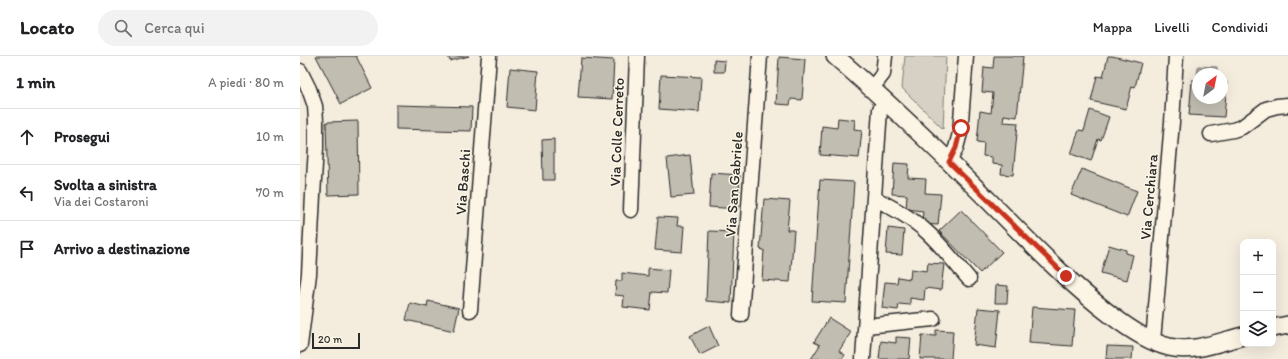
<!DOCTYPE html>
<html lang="it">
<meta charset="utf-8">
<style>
:root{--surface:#fff;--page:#f2f2f2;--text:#202124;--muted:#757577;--line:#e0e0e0}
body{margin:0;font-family:Itim,sans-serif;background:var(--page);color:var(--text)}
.controls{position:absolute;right:12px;bottom:12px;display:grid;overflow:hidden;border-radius:8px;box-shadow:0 4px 16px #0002}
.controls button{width:36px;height:36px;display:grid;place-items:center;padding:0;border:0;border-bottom:1px solid var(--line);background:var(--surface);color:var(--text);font:20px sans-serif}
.compass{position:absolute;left:892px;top:12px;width:36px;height:36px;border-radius:50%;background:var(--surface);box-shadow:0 4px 16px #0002;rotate:32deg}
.scale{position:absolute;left:12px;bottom:10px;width:48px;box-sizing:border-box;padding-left:4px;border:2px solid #2b2b2b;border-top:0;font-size:11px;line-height:14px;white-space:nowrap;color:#2b2b2b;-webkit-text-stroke:3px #fcf5e5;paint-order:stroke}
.stop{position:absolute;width:12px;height:12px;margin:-9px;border:3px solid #c8321e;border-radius:50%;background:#fff}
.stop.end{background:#c8321e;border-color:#fff;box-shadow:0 1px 4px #0008}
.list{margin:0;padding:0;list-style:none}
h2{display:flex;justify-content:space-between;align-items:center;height:52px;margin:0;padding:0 16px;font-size:17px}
h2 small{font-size:13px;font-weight:400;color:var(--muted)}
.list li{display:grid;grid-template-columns:26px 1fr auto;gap:12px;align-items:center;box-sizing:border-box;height:56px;padding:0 16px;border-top:1px solid var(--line)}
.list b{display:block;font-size:15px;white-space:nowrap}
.list p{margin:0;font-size:13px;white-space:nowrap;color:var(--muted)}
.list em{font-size:13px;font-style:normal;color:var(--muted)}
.icon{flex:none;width:22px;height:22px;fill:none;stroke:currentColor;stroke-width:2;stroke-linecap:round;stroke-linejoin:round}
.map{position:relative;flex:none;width:988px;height:303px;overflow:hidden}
header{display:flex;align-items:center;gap:24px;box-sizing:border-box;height:56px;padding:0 20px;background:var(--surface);border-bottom:1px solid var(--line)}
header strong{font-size:19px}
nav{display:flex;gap:22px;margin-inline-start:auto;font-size:14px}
.search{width:280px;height:36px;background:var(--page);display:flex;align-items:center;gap:10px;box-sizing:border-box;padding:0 14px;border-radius:22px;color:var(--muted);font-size:15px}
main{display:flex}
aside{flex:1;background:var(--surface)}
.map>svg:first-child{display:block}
.green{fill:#d6d1c4;stroke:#807e78}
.water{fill:#afaaa0;stroke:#7a7771}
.building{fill:#c2bdb1;stroke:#2b2b2b}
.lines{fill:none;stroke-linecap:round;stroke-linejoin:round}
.minor-casing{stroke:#2b2b2b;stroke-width:17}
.tertiary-casing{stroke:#2b2b2b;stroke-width:20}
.minor{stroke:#fcf5e5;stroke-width:14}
.tertiary{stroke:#fcf5e5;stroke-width:17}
.route{stroke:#c8321e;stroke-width:5}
.labels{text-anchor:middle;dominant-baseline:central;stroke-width:3;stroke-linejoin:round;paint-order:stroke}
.street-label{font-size:15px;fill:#2b2b2b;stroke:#fcf5e5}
</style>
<header>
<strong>Locato</strong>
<div class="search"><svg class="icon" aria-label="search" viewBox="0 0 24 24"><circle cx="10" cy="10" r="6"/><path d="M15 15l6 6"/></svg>Cerca qui</div>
<nav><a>Mappa</a><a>Livelli</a><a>Condividi</a></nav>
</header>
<main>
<aside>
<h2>1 min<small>A piedi · 80 m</small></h2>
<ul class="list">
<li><svg class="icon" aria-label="ahead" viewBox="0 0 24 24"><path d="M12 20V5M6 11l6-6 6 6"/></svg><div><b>Prosegui</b></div><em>10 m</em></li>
<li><svg class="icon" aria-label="left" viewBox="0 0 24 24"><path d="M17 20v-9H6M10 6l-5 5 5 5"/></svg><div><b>Svolta a sinistra</b><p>Via dei Costaroni</p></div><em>70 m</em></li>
<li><svg class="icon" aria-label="arrive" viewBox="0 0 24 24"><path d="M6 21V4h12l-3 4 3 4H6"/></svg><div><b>Arrivo a destinazione</b></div></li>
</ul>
</aside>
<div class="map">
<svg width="988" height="303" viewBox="0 0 988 303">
<rect width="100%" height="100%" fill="#f4edde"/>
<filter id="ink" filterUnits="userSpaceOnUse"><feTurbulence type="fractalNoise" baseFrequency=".025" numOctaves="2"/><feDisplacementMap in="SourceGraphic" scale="8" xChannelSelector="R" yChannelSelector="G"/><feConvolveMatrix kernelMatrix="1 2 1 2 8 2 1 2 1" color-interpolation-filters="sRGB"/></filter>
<g filter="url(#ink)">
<path class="green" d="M 605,0 L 646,0 L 643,73 L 602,32 Z"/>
<path class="water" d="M 898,10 L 917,11 L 917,18 L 898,18 L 897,19 Z"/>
<path class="building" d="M 16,0 L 56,0 L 72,32 L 41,48 Z
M 148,0 L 169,0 L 150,5 Z
M 694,0 L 723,0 L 717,61 L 704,59 L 703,66 L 718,67 L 713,119 L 701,118 L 702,109 L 692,108 L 692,101 L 683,100 L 684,87 L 677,86 L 680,55 L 691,57 L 693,37 L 682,36 L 684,11 L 693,12 Z
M 808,0 L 812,0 L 841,7 L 835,31 L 832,30 L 826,53 L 791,45 L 797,20 L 803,21 Z
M 479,1 L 505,3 L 502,44 L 491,43 L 490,49 L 476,48 Z
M 281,2 L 314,4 L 312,43 L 278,41 Z
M 414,4 L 425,5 L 424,16 L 414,16 Z
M 210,12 L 238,15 L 235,54 L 207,51 Z
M 361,19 L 401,21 L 399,56 L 359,53 Z
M 892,24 L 898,24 L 898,42 L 922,42 L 922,26 L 927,26 L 924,61 L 889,59 Z
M 96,49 L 172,51 L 171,75 L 96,73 Z
M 790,54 L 809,61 L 801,84 L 798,83 L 791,105 L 771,98 L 779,74 L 784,75 Z
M 538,62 L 555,64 L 554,73 L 562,74 L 559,102 L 520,99 L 522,70 L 537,72 Z
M 58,65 L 59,138 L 28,139 L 26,66 Z
M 254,83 L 254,124 L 243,124 L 242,84 Z
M 390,99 L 394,139 L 371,141 L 367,102 Z
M 594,107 L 609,108 L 608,122 L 626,123 L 625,137 L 641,138 L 638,169 L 622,168 L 623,155 L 606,153 L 607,139 L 592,138 Z
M 782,113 L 837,135 L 827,161 L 771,139 Z
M 411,117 L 440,119 L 438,153 L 409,151 Z
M 520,124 L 554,126 L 546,247 L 512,245 Z
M 464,143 L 490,145 L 487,174 L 494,174 L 490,226 L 462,224 L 464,194 L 460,193 Z
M 661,154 L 702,196 L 680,217 L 639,175 Z
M 358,161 L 378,162 L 377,170 L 384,170 L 382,196 L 355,194 Z
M 588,172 L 604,174 L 602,199 L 586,198 Z
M 409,175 L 434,176 L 431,247 L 406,245 Z
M 809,189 L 826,194 L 826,197 L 833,199 L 827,224 L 801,217 Z
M 628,207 L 644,208 L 641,234 L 625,232 L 624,244 L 610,242 L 610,249 L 599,248 L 598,254 L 582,252 L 585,226 L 597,227 L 598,221 L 610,223 L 611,213 L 627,215 Z
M 348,212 L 369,214 L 367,237 L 352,236 L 350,254 L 323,251 L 324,240 L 315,239 L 316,225 L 322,225 L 322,217 L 348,220 Z
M 696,229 L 708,230 L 707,247 L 695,247 Z
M 128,245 L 159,252 L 154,275 L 106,264 L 110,247 L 127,251 Z
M 732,251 L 775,254 L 772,290 L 729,287 Z
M 678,252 L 700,254 L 696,292 L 674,289 Z
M 529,262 L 551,276 L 539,295 L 545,299 L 542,303 L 511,303 L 520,289 L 514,286 Z
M 409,270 L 418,290 L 400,299 L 390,280 Z
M 636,274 L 653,275 L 651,303 L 620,303 L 622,279 L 636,280 Z
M 596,281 L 611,282 L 609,303 L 579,303 L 581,285 L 596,287 Z
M 807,290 L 833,291 L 832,303 L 806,303 Z"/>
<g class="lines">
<defs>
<path id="minor" d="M 0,15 L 9,33 L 15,50 L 16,65 L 16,92 L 13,139 L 9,218 L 0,289
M 572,32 L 583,18 L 585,0
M 911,78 L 933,74 L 942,71 L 966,53 L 977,50 L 988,49
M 649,106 L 656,92 L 660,77 L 666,0
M 574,142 C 593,152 612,162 628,177 C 643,191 656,208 669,223
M 331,154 L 337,0
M 170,254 L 189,0
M 441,259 L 460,0
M 566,270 L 633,263
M 853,285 L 872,66 L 876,0
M 563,303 L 580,53 L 586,46"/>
<path id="tertiary" d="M 535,0 C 588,46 638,94 687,143 C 727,183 766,225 811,259 C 828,272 848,286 869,291 C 893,297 919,286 943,280
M 973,272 L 988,269"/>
</defs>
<use href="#minor" class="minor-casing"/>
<use href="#tertiary" class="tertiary-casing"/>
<use href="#minor" class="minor"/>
<use href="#tertiary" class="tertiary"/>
</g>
</g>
<g class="lines" filter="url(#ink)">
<path class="route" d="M 661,72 L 656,92 L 649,106 L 766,220"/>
</g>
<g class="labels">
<g class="street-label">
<text transform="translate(317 76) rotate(-88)">Via Colle Cerreto</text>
<text transform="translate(163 126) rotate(-86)">Via Baschi</text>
<text transform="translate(434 128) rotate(-86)">Via San Gabriele</text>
<text transform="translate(849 141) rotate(-85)">Via Cerchiara</text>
</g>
</g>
</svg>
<div class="controls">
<button>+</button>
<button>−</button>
<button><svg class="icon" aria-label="layers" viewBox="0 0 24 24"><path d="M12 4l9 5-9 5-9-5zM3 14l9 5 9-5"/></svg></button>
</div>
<svg class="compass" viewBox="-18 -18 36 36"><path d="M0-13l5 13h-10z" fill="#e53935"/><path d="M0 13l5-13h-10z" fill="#757577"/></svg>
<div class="scale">20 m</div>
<div class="stop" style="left:661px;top:72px"></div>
<div class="stop end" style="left:766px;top:220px"></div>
</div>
</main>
